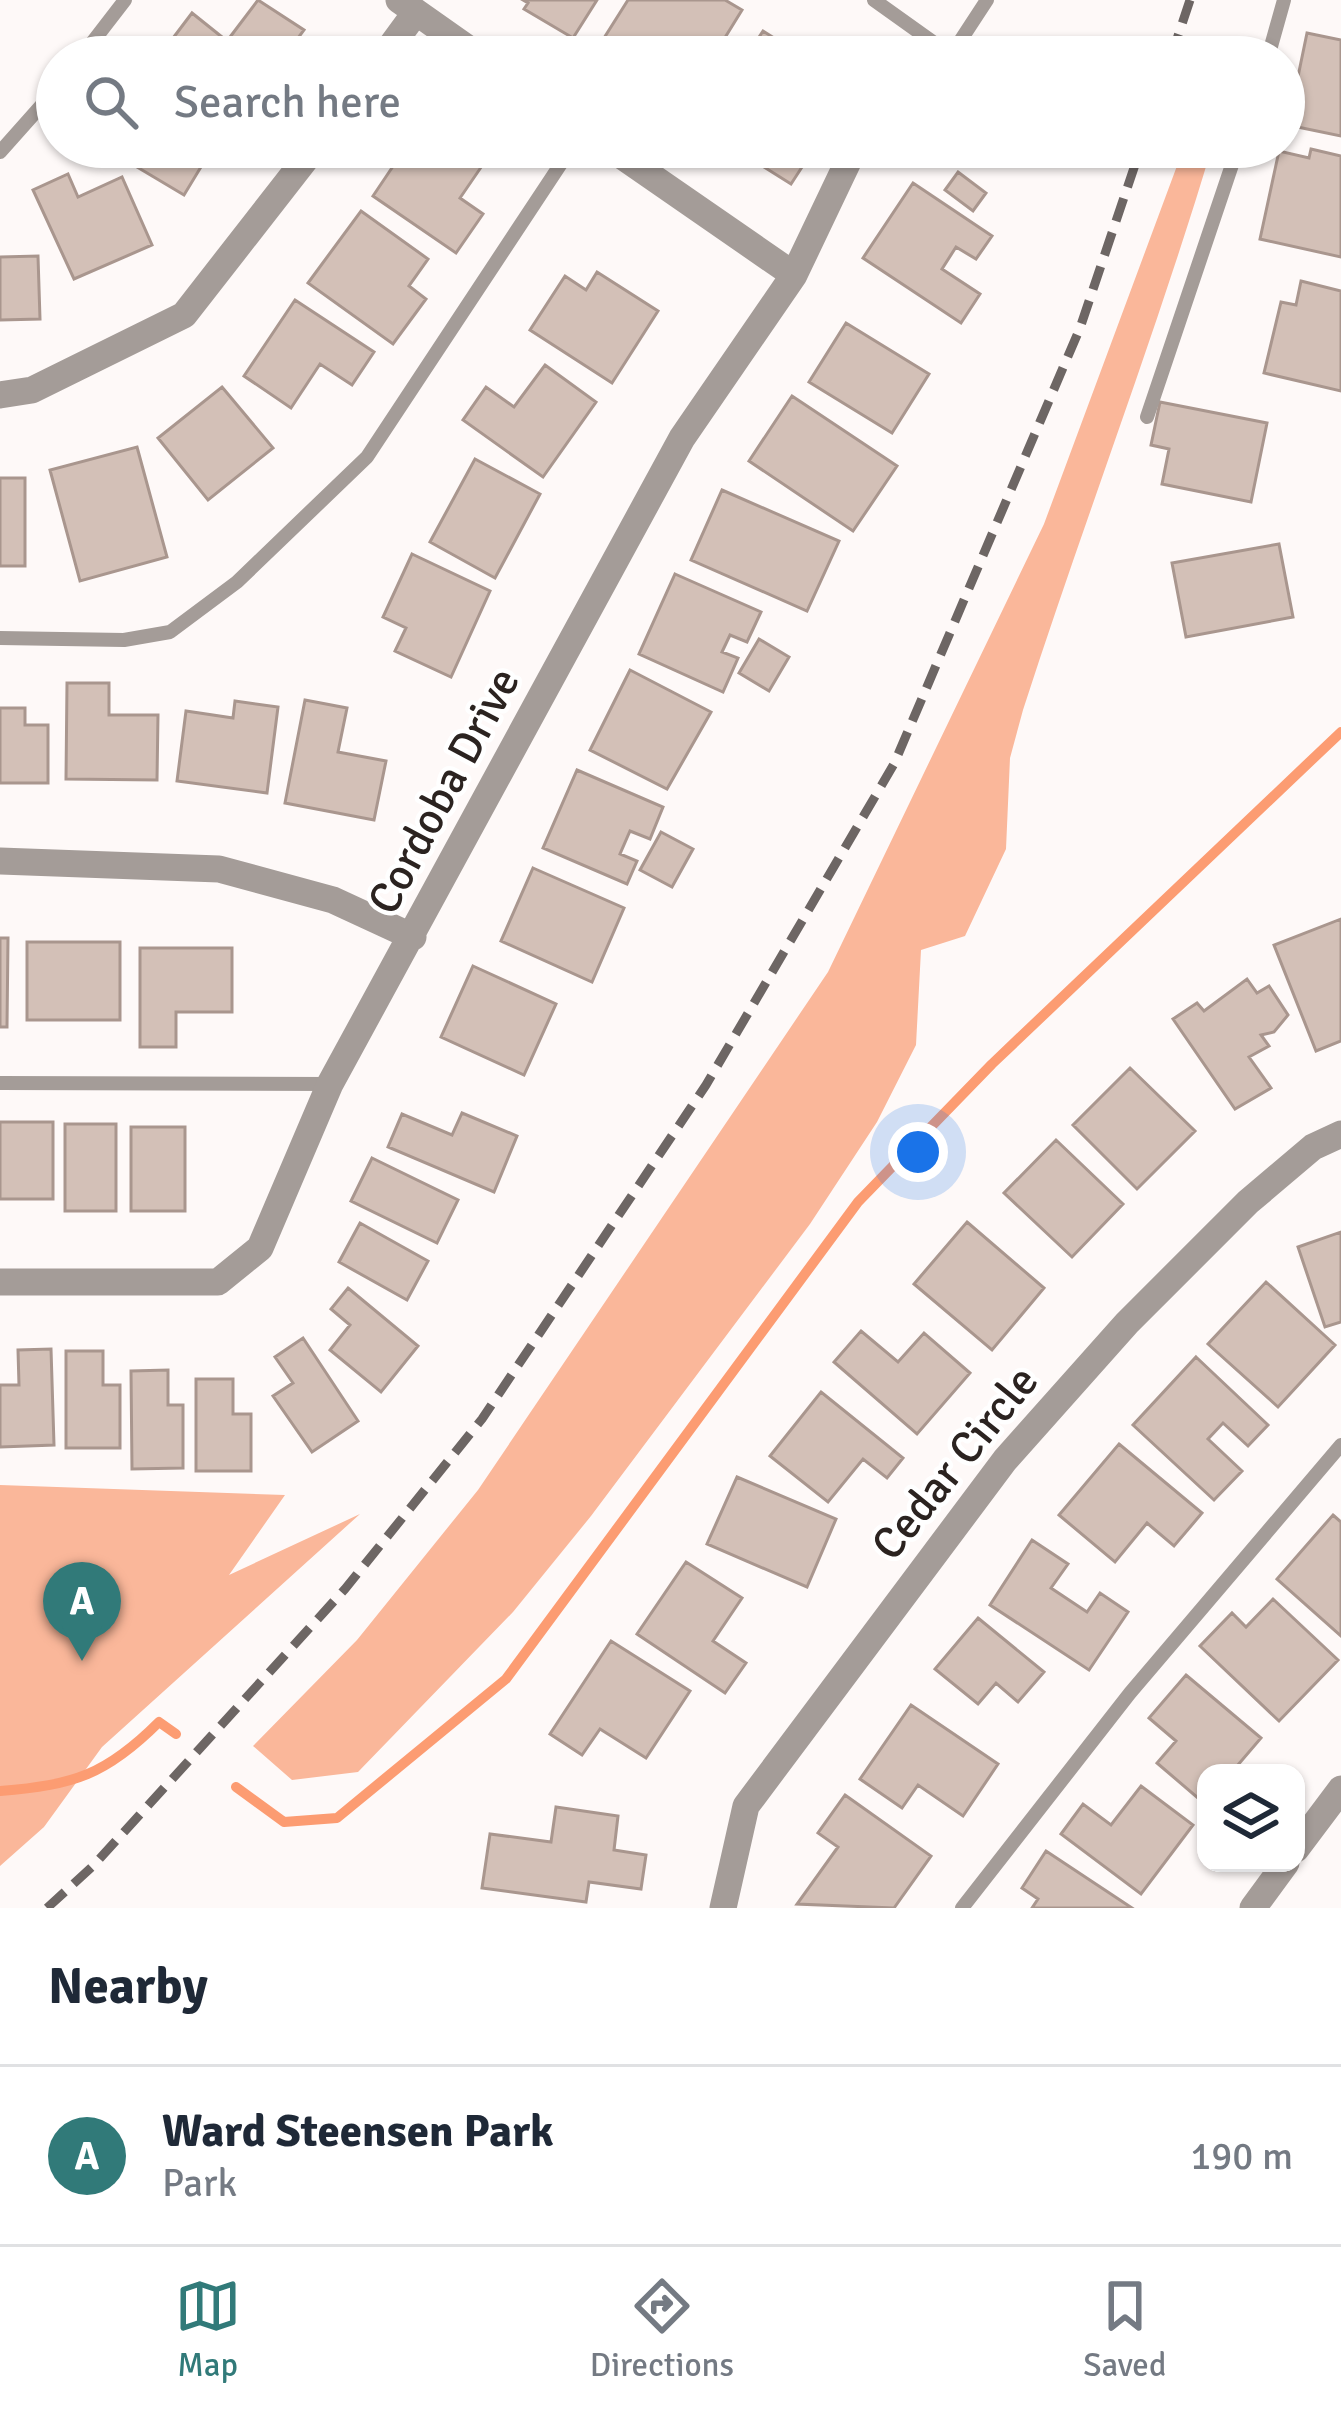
<!DOCTYPE html>
<style>
:root{--surface:#fff;--page:#f6f6f7;--text:#1f2937;--muted:#747a83;--line:#e0e1e3;--accent:#317a79}
body{margin:0;font-family:Signika,sans-serif;background:var(--page);color:var(--text)}
.controls{position:absolute;right:36px;bottom:36px;display:grid;overflow:hidden;border-radius:24px;box-shadow:0 3px 9px #0004}
.controls button{width:108px;height:108px;display:grid;place-items:center;padding:0;border:0;border-bottom:3px solid var(--line);background:var(--surface);color:var(--text);font:60px sans-serif}
.you{position:absolute;left:918px;top:1152px;width:42px;height:42px;margin:-30px;border:9px solid #fff;border-radius:50%;background:#1a73e8;box-shadow:0 0 0 18px #1a73e833}
.badge{display:grid;place-items:center;width:78px;height:78px;border-radius:50%;background:var(--accent);color:#fff;font-size:39px;font-weight:700}
.pin{position:absolute;translate:-50% -99px;filter:drop-shadow(0 3px 6px #0008)}
.pin::after{content:'';position:absolute;top:63px;width:42px;height:36px;background:inherit;clip-path:polygon(0 0,100% 0,50% 100%)}
.list{margin:0;padding:0;list-style:none}
h2{display:flex;justify-content:space-between;align-items:center;height:156px;margin:0;padding:0 48px;font-size:51px}
h2 small{font-size:39px;font-weight:400;color:var(--muted)}
.list li{display:grid;grid-template-columns:78px 1fr auto;gap:36px;align-items:center;box-sizing:border-box;height:180px;padding:0 48px;border-top:3px solid var(--line)}
.list b{display:block;font-size:45px;white-space:nowrap}
.list p{margin:0;font-size:39px;white-space:nowrap;color:var(--muted)}
.list em{font-size:39px;font-style:normal;color:var(--muted)}
.icon{flex:none;width:66px;height:66px;fill:none;stroke:currentColor;stroke-width:2;stroke-linecap:round;stroke-linejoin:round}
.map{position:relative;flex:none;width:1341px;height:1908px;overflow:hidden}
.search{position:absolute;background:var(--surface);box-shadow:0 3px 9px #0004;left:36px;right:36px;top:36px;height:132px;display:flex;align-items:center;gap:30px;box-sizing:border-box;padding:0 42px;border-radius:66px;color:var(--muted);font-size:45px}
.sheet{height:336px;background:var(--surface)}
nav{display:flex;justify-content:space-around;align-items:center;box-sizing:border-box;height:168px;border-top:3px solid var(--line);background:var(--surface);font-size:33px;color:var(--muted)}
nav a{display:grid;justify-items:center;gap:6px}
nav .on{color:var(--accent)}
.map>svg:first-child{display:block}
.green{fill:#fab79a}
.lines{fill:none;stroke-linecap:round;stroke-linejoin:round}
.stream{stroke:#fc9c72;stroke-width:10}
.building{fill:#d3c0b7;stroke:#a9968e;stroke-width:3}
.lane{stroke:#a49c98;stroke-width:14}
.street{stroke:#a49c98;stroke-width:27}
.rail{stroke:#6d6664;stroke-width:9;stroke-dasharray:24 12;stroke-linecap:butt}
.labels{text-anchor:middle;dominant-baseline:central;stroke-width:9;stroke-linejoin:round;paint-order:stroke}
.street-label{font-size:45px;fill:#2b2320;stroke:#fff}
</style>
<div class="map">
<svg width="1341" height="1908" viewBox="0 0 1341 1908">
<rect width="100%" height="100%" fill="#fef9f8"/>
<path class="green" d="M 1184,147 L 1212,147 C 1155,337 1084,521 1023,710 L 1010,758 L 1006,849 L 965,936 L 921,950 L 916,1045 L 877,1122 L 810,1224 L 591,1516 L 513,1612 L 358,1772 L 292,1780 L 253,1746 L 357,1640 L 478,1490 L 828,972 L 1044,524 Z
M 0,1485 L 285,1495 L 229,1575 L 360,1514 L 102,1747 L 44,1827 L 0,1866 Z"/>
<g class="lines">
<path class="stream" d="M 236,1787 L 284,1822 L 337,1818 L 506,1679 L 858,1202 L 992,1064 L 1341,732
M 0,1791 C 74,1785 106,1775 159,1722 L 176,1734"/>
</g>
<path class="building" d="M 258,0 L 304,30 L 284,57 L 182,57 L 167,46 L 192,13 L 227,41 Z
M 523,0 L 597,0 L 573,38 L 524,9 L 528,3 Z
M 628,0 L 725,0 L 742,10 L 713,57 L 592,57 Z
M 763,31 L 804,57 L 746,57 Z
M 1307,33 L 1341,40 L 1341,136 L 1288,125 Z
M 142,147 L 213,147 L 184,195 L 132,164 Z
M 406,147 L 467,147 L 486,160 L 460,198 L 483,214 L 456,253 L 373,196 Z
M 732,147 L 815,147 L 791,184 Z
M 1311,149 L 1341,156 L 1341,257 L 1260,239 L 1279,151 L 1309,158 Z
M 958,172 L 986,193 L 973,211 L 945,190 Z
M 68,174 L 78,197 L 122,177 L 152,245 L 74,279 L 33,190 Z
M 913,183 L 992,236 L 976,259 L 956,247 L 942,269 L 980,294 L 961,323 L 863,258 Z
M 361,211 L 428,259 L 409,286 L 426,299 L 393,344 L 308,283 Z
M 38,256 L 40,319 L 0,320 L 0,257 Z
M 597,272 L 658,311 L 612,383 L 530,330 L 565,276 L 586,290 Z
M 1301,281 L 1341,291 L 1341,391 L 1264,373 L 1281,302 L 1296,305 Z
M 295,300 L 374,352 L 352,385 L 320,364 L 291,408 L 244,376 Z
M 846,323 L 929,374 L 892,433 L 809,382 Z
M 545,365 L 596,402 L 543,477 L 463,420 L 486,387 L 514,407 Z
M 222,387 L 273,448 L 208,500 L 158,438 Z
M 792,396 L 897,466 L 853,531 L 749,461 Z
M 1160,402 L 1267,423 L 1251,502 L 1162,484 L 1169,449 L 1151,445 Z
M 137,447 L 167,557 L 80,581 L 50,470 Z
M 475,459 L 540,494 L 495,578 L 430,542 Z
M 0,478 L 25,478 L 25,566 L 0,566 Z
M 722,490 L 839,541 L 807,611 L 691,560 Z
M 1279,544 L 1293,617 L 1186,637 L 1172,563 Z
M 412,554 L 490,591 L 451,677 L 395,651 L 406,628 L 383,617 Z
M 675,574 L 761,612 L 747,642 L 730,635 L 722,652 L 738,658 L 723,692 L 639,654 Z
M 759,639 L 789,657 L 769,691 L 739,673 Z
M 630,670 L 711,712 L 667,789 L 590,750 Z
M 67,683 L 109,683 L 109,715 L 158,715 L 157,780 L 66,779 Z
M 305,700 L 347,708 L 338,752 L 386,761 L 374,820 L 285,803 Z
M 235,701 L 278,707 L 267,793 L 177,781 L 186,711 L 233,718 Z
M 0,708 L 25,708 L 25,725 L 48,725 L 48,783 L 0,783 Z
M 577,770 L 663,807 L 650,839 L 630,831 L 620,854 L 637,861 L 627,884 L 543,848 Z
M 661,832 L 693,849 L 672,887 L 640,870 Z
M 533,868 L 624,908 L 592,982 L 501,941 Z
M 1341,919 L 1341,1041 L 1316,1051 L 1274,945 Z
M 0,938 L 8,938 L 7,1027 L 0,1027 Z
M 27,942 L 120,942 L 120,1020 L 27,1020 Z
M 140,948 L 232,948 L 232,1012 L 176,1012 L 176,1047 L 140,1047 Z
M 473,966 L 556,1004 L 524,1075 L 441,1037 Z
M 1247,979 L 1257,993 L 1269,986 L 1288,1015 L 1274,1032 L 1261,1035 L 1269,1046 L 1249,1057 L 1271,1088 L 1235,1109 L 1173,1019 L 1197,1003 L 1204,1011 Z
M 1130,1068 L 1195,1131 L 1137,1189 L 1073,1125 Z
M 462,1113 L 517,1136 L 494,1192 L 388,1147 L 402,1114 L 452,1135 Z
M 0,1122 L 53,1122 L 53,1199 L 0,1199 Z
M 65,1124 L 116,1124 L 116,1211 L 65,1211 Z
M 131,1127 L 185,1127 L 185,1211 L 131,1211 Z
M 1056,1140 L 1123,1204 L 1072,1257 L 1004,1193 Z
M 372,1158 L 458,1200 L 437,1243 L 351,1201 Z
M 967,1222 L 1044,1288 L 992,1350 L 914,1284 Z
M 360,1223 L 428,1261 L 407,1300 L 339,1262 Z
M 1341,1232 L 1341,1322 L 1325,1327 L 1298,1247 Z
M 1266,1282 L 1335,1345 L 1278,1407 L 1208,1344 Z
M 348,1288 L 418,1346 L 381,1392 L 330,1350 L 350,1325 L 331,1309 Z
M 861,1331 L 898,1362 L 924,1333 L 970,1373 L 917,1434 L 834,1362 Z
M 303,1338 L 358,1421 L 312,1452 L 273,1396 L 293,1383 L 275,1357 Z
M 51,1349 L 54,1445 L 0,1447 L 0,1385 L 19,1385 L 18,1350 Z
M 66,1351 L 103,1351 L 103,1385 L 120,1385 L 120,1448 L 66,1448 Z
M 1196,1357 L 1268,1425 L 1248,1446 L 1223,1423 L 1208,1439 L 1242,1471 L 1214,1500 L 1133,1425 Z
M 168,1370 L 168,1405 L 183,1405 L 183,1468 L 132,1469 L 131,1371 Z
M 196,1379 L 233,1379 L 233,1414 L 251,1414 L 251,1471 L 196,1471 Z
M 821,1392 L 903,1458 L 887,1478 L 863,1459 L 828,1502 L 770,1456 Z
M 1119,1444 L 1202,1513 L 1174,1546 L 1147,1523 L 1115,1562 L 1059,1515 Z
M 737,1477 L 836,1519 L 807,1587 L 707,1544 Z
M 1333,1515 L 1341,1522 L 1341,1636 L 1277,1579 Z
M 1032,1540 L 1068,1564 L 1051,1588 L 1087,1612 L 1100,1593 L 1128,1612 L 1089,1670 L 990,1605 Z
M 686,1562 L 742,1598 L 713,1641 L 746,1663 L 725,1693 L 637,1634 Z
M 1273,1599 L 1338,1660 L 1279,1721 L 1200,1646 L 1232,1613 L 1246,1627 Z
M 978,1618 L 1044,1672 L 1018,1702 L 996,1683 L 978,1704 L 935,1669 Z
M 611,1641 L 690,1691 L 646,1758 L 600,1729 L 582,1755 L 550,1734 Z
M 1186,1675 L 1261,1738 L 1231,1773 L 1206,1773 L 1205,1804 L 1157,1763 L 1176,1741 L 1149,1718 Z
M 911,1705 L 998,1764 L 963,1816 L 918,1785 L 902,1808 L 860,1779 Z
M 1141,1786 L 1193,1825 L 1141,1894 L 1061,1834 L 1083,1804 L 1111,1825 Z
M 845,1795 L 931,1856 L 894,1908 L 797,1904 L 838,1847 L 818,1833 Z
M 556,1807 L 618,1816 L 614,1850 L 646,1855 L 641,1889 L 589,1882 L 586,1902 L 482,1888 L 490,1834 L 551,1842 Z
M 1046,1851 L 1132,1908 L 1032,1908 L 1038,1899 L 1022,1888 Z"/>
<g class="lines">
<path class="lane" d="M 874,0 L 951,55 L 987,0
M 81,57 L 125,0
M 1268,57 L 1284,0
M 0,152 L 57,88
M 1147,417 L 1238,147
M 0,638 L 124,640 L 170,632 L 237,582 L 367,457 L 572,147
M 0,1083 L 330,1084
M 962,1908 L 1130,1693 L 1341,1445"/>
<path class="street" d="M 399,0 L 480,57
M 383,57 L 416,12
M 609,147 L 794,275
M 0,395 L 32,390 L 184,315 L 315,147
M 0,861 L 219,869 L 333,900 L 413,937
M 0,1282 L 218,1282 L 260,1248 L 330,1084 L 682,438 L 794,275 L 855,147
M 1296,1849 L 1341,1789
M 723,1908 L 746,1806 L 1005,1460 L 1127,1323 L 1248,1202 L 1313,1147 L 1341,1134
M 1253,1908 L 1286,1863"/>
<path class="rail" d="M 1171,57 L 1190,0
M 47,1908 L 93,1866 L 345,1589 L 482,1419 L 706,1085 L 894,764 L 1080,328 L 1141,147"/>
</g>
<g class="labels">
<g class="street-label">
<text transform="translate(444 791) rotate(-62)">Cordoba Drive</text>
<text transform="translate(955 1463) rotate(-51)">Cedar Circle</text>
</g>
</g>
</svg>
<div class="controls">
<button><svg class="icon" aria-label="layers" viewBox="0 0 24 24"><path d="M12 4l9 5-9 5-9-5zM3 14l9 5 9-5"/></svg></button>
</div>
<div class="you"></div>
<div class="pin badge" style="left:82px;top:1661px">A</div>
<div class="search"><svg class="icon" aria-label="search" viewBox="0 0 24 24"><circle cx="10" cy="10" r="6"/><path d="M15 15l6 6"/></svg>Search here</div>
</div>
<section class="sheet">
<h2>Nearby<small></small></h2>
<ul class="list">
<li><span class="badge">A</span><div><b>Ward Steensen Park</b><p>Park</p></div><em>190 m</em></li>
</ul>
</section>
<nav>
<a class="on"><svg class="icon" aria-label="map" viewBox="0 0 24 24"><path d="M3 6l6-2 6 2 6-2v14l-6 2-6-2-6 2zM9 4v14M15 6v14"/></svg>Map</a>
<a><svg class="icon" aria-label="directions" viewBox="0 0 24 24"><path d="M12 3l9 9-9 9-9-9zM9 14v-3h6M13 9l2 2-2 2"/></svg>Directions</a>
<a><svg class="icon" aria-label="saved" viewBox="0 0 24 24"><path d="M7 4h10v16l-5-4-5 4z"/></svg>Saved</a>
</nav>
